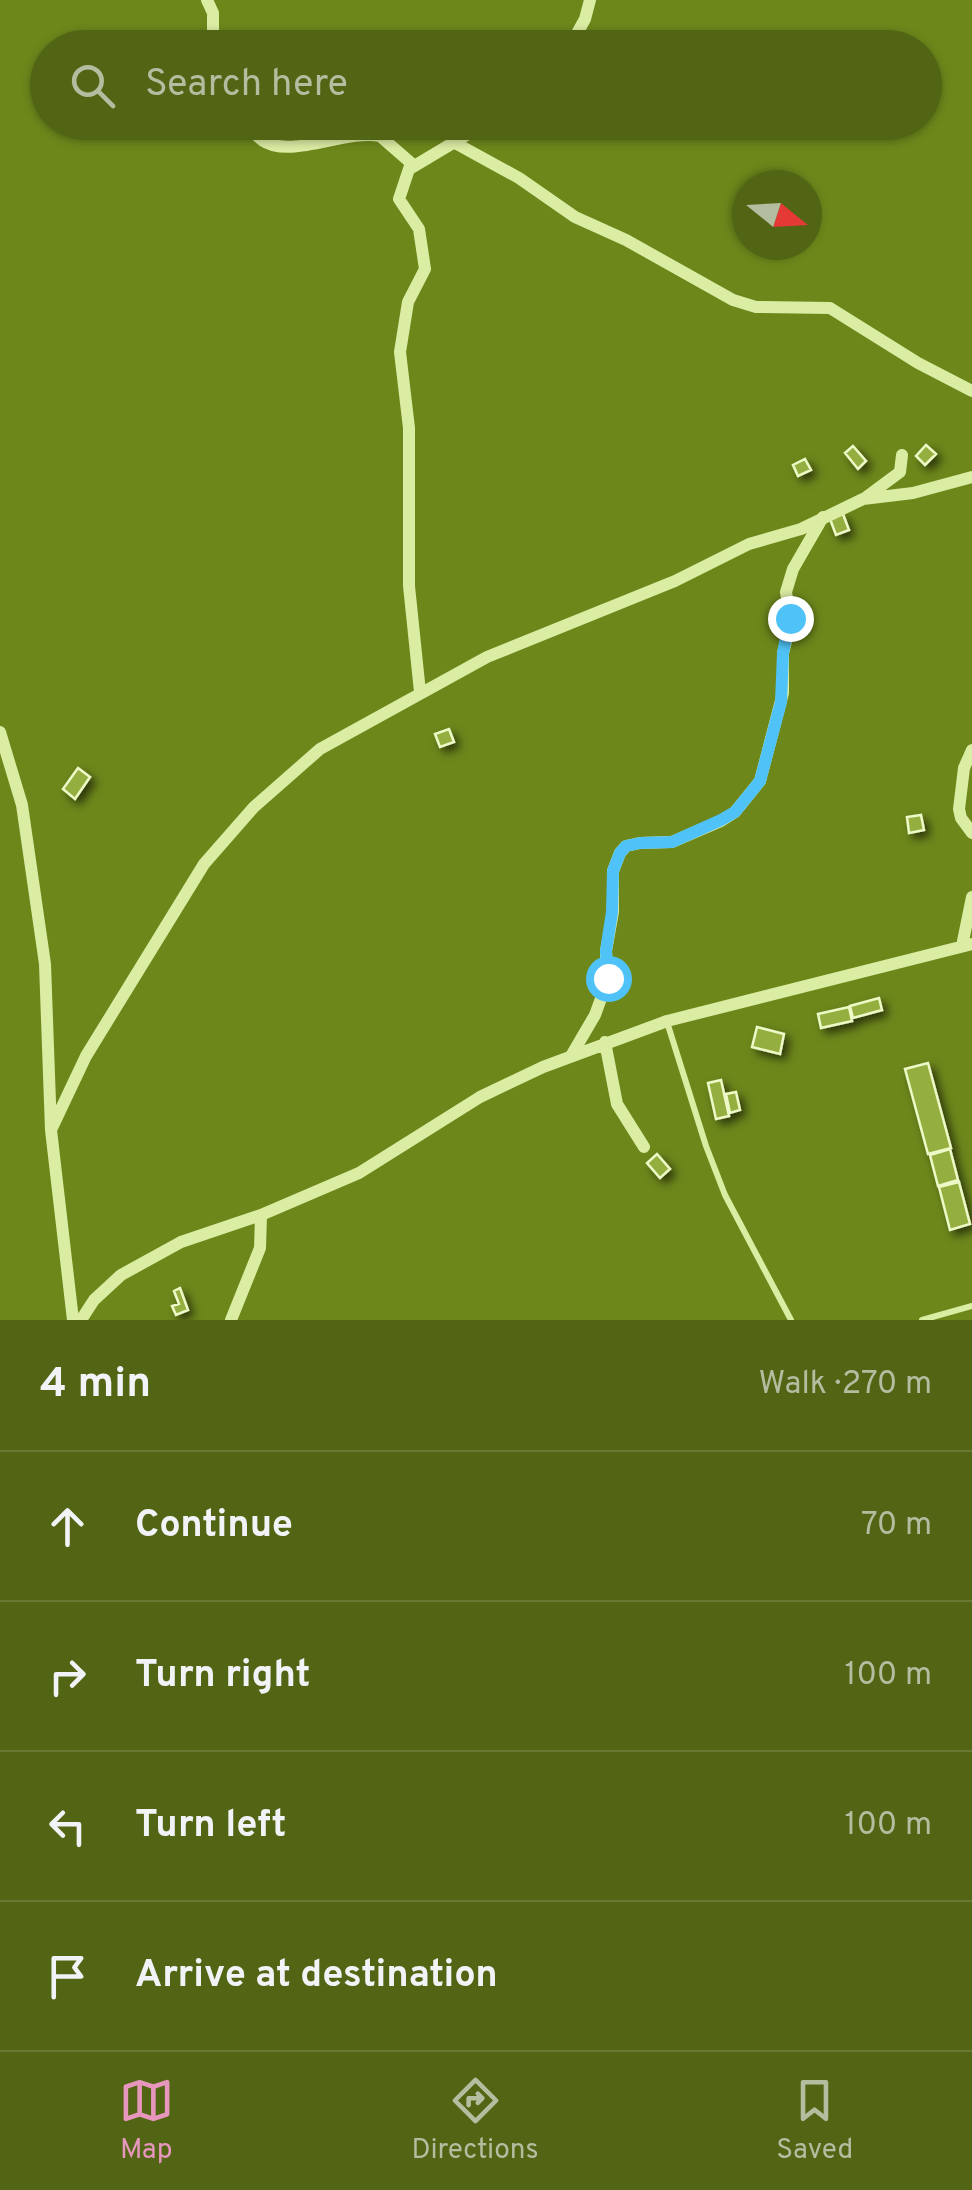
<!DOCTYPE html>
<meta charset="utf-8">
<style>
:root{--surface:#526514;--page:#586b1d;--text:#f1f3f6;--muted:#b5bda0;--line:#687934;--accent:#e797bd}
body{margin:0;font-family:Overpass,sans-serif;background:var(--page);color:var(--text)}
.compass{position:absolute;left:732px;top:170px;width:90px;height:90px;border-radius:50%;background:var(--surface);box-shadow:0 2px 8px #0004;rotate:108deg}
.stop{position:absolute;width:30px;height:30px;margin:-22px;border:8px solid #4fc3f7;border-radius:50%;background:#fff}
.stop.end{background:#4fc3f7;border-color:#fff;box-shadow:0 2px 10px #0008}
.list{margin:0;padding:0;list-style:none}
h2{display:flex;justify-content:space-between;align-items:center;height:130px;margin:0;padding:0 40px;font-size:42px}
h2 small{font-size:32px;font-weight:400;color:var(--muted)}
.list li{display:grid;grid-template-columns:65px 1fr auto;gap:30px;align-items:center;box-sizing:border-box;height:150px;padding:0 40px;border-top:2px solid var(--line)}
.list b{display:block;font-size:38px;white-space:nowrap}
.list em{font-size:32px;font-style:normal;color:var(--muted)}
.icon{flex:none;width:55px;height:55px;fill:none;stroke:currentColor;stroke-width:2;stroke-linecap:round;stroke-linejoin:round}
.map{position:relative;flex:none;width:972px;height:1320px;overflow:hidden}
.search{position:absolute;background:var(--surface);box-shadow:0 2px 8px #0004;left:30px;right:30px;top:30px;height:110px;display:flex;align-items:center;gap:25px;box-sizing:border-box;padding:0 35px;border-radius:55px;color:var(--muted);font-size:38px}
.sheet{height:730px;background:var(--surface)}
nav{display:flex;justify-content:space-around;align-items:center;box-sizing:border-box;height:140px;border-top:2px solid var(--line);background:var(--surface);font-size:28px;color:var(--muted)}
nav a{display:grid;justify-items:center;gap:5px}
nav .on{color:var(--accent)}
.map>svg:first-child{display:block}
.building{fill:#95ae3f;stroke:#eef9c8;stroke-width:2.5;filter:url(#shadow)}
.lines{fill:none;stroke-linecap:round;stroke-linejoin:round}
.service{stroke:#dbeca3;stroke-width:6}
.minor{stroke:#dbeca3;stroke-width:12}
.route{stroke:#4fc3f7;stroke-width:12}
</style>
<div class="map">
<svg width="972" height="1320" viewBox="0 0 972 1320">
<defs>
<filter id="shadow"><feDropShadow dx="5" dy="5" stdDeviation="5" flood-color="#0009"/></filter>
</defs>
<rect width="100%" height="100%" fill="#6d871b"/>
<path class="building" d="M 926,445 L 936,454 L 925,465 L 916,456 Z
M 853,446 L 866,461 L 858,469 L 845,453 Z
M 805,459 L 811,470 L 798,476 L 793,465 Z
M 843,514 L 849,530 L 836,535 L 830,519 Z
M 449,729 L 454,742 L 440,747 L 435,734 Z
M 78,768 L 90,777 L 75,799 L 63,789 Z
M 921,815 L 924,830 L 909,833 L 907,817 Z
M 879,998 L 882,1010 L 853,1018 L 850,1006 Z
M 849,1007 L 852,1021 L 821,1028 L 818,1014 Z
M 757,1027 L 784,1034 L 780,1054 L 752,1047 Z
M 928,1063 L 951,1148 L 928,1154 L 905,1069 Z
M 721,1080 L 729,1116 L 716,1119 L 708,1083 Z
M 736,1092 L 740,1110 L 730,1113 L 726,1094 Z
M 950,1149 L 958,1180 L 938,1186 L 930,1155 Z
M 657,1154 L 670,1169 L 660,1178 L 647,1163 Z
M 959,1182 L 970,1224 L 950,1230 L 939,1187 Z
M 180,1288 L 188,1310 L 176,1315 L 172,1306 L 179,1304 L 174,1291 Z"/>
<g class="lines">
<path class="service" d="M 667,1022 L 706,1146 L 725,1195 L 791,1320
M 922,1320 L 972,1306"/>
<path class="minor" d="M 207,0 L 213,13 L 213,48
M 569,48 L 585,19 L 590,0
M 246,122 C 251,128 256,136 262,140 C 290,160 345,129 380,136 L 411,163 L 399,199 L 419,229 L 425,269 L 408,302 L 400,352 L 409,428 L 409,586 L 420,692
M 457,144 L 519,178 L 575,217 L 626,240 L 733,300 L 756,307 L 830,308 L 918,363 L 972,391
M 411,168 L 488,122
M 865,498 L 900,472 L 902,455
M 0,732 L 22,805 L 45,964 L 51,1130 L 73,1320
M 972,750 L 964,768 L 959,809 L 961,818 L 972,833
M 962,946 L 972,897
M 605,1042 L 617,1104 L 644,1147
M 571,1056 L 595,1015 L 607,982 L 606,951 L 613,912 L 613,871 L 620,853 L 626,846 L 640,843 L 672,842 L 721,821 L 735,812 L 760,781 L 783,693 L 783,653 L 791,623 L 786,592 L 793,569 L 823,517
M 51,1130 L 86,1056 L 204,864 L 254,807 L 320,749 L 487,657 L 675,581 L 749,544 L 801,529 L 863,499 L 913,493 L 972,477
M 81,1320 L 94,1300 L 121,1275 L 181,1242 L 261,1215 L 359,1173 L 480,1097 L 543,1067 L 667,1021 L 972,944
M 231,1320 L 260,1248 L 261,1215"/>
</g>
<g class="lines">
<path class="route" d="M 608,978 L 606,951 L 612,912 L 613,871 L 620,853 L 626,846 L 640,843 L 672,842 L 721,820 L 735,812 L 760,781 L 781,702 L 783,653 L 790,618"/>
</g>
</svg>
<svg class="compass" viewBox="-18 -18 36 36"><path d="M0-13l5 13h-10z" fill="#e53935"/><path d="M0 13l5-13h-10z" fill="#b5bda0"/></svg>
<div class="stop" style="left:608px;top:978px"></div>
<div class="stop end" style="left:790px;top:618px"></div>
<div class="search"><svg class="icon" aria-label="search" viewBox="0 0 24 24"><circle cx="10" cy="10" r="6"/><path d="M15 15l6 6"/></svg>Search here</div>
</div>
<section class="sheet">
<h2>4 min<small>Walk · 270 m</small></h2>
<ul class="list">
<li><svg class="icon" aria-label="ahead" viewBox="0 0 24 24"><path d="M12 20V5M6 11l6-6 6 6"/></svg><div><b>Continue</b></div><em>70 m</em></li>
<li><svg class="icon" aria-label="right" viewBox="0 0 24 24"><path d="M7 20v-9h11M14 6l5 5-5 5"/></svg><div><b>Turn right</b></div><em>100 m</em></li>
<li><svg class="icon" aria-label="left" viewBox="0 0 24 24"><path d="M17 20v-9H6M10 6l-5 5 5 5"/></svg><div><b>Turn left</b></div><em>100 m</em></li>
<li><svg class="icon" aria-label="arrive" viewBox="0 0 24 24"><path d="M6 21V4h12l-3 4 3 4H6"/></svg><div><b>Arrive at destination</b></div></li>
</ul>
</section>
<nav>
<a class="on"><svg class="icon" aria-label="map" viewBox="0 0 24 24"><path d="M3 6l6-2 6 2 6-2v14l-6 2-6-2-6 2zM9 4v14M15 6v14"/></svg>Map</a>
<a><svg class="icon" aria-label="directions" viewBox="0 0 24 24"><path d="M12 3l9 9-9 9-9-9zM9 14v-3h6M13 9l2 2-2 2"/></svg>Directions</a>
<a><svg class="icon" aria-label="saved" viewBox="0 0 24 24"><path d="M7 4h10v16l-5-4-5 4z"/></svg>Saved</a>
</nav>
